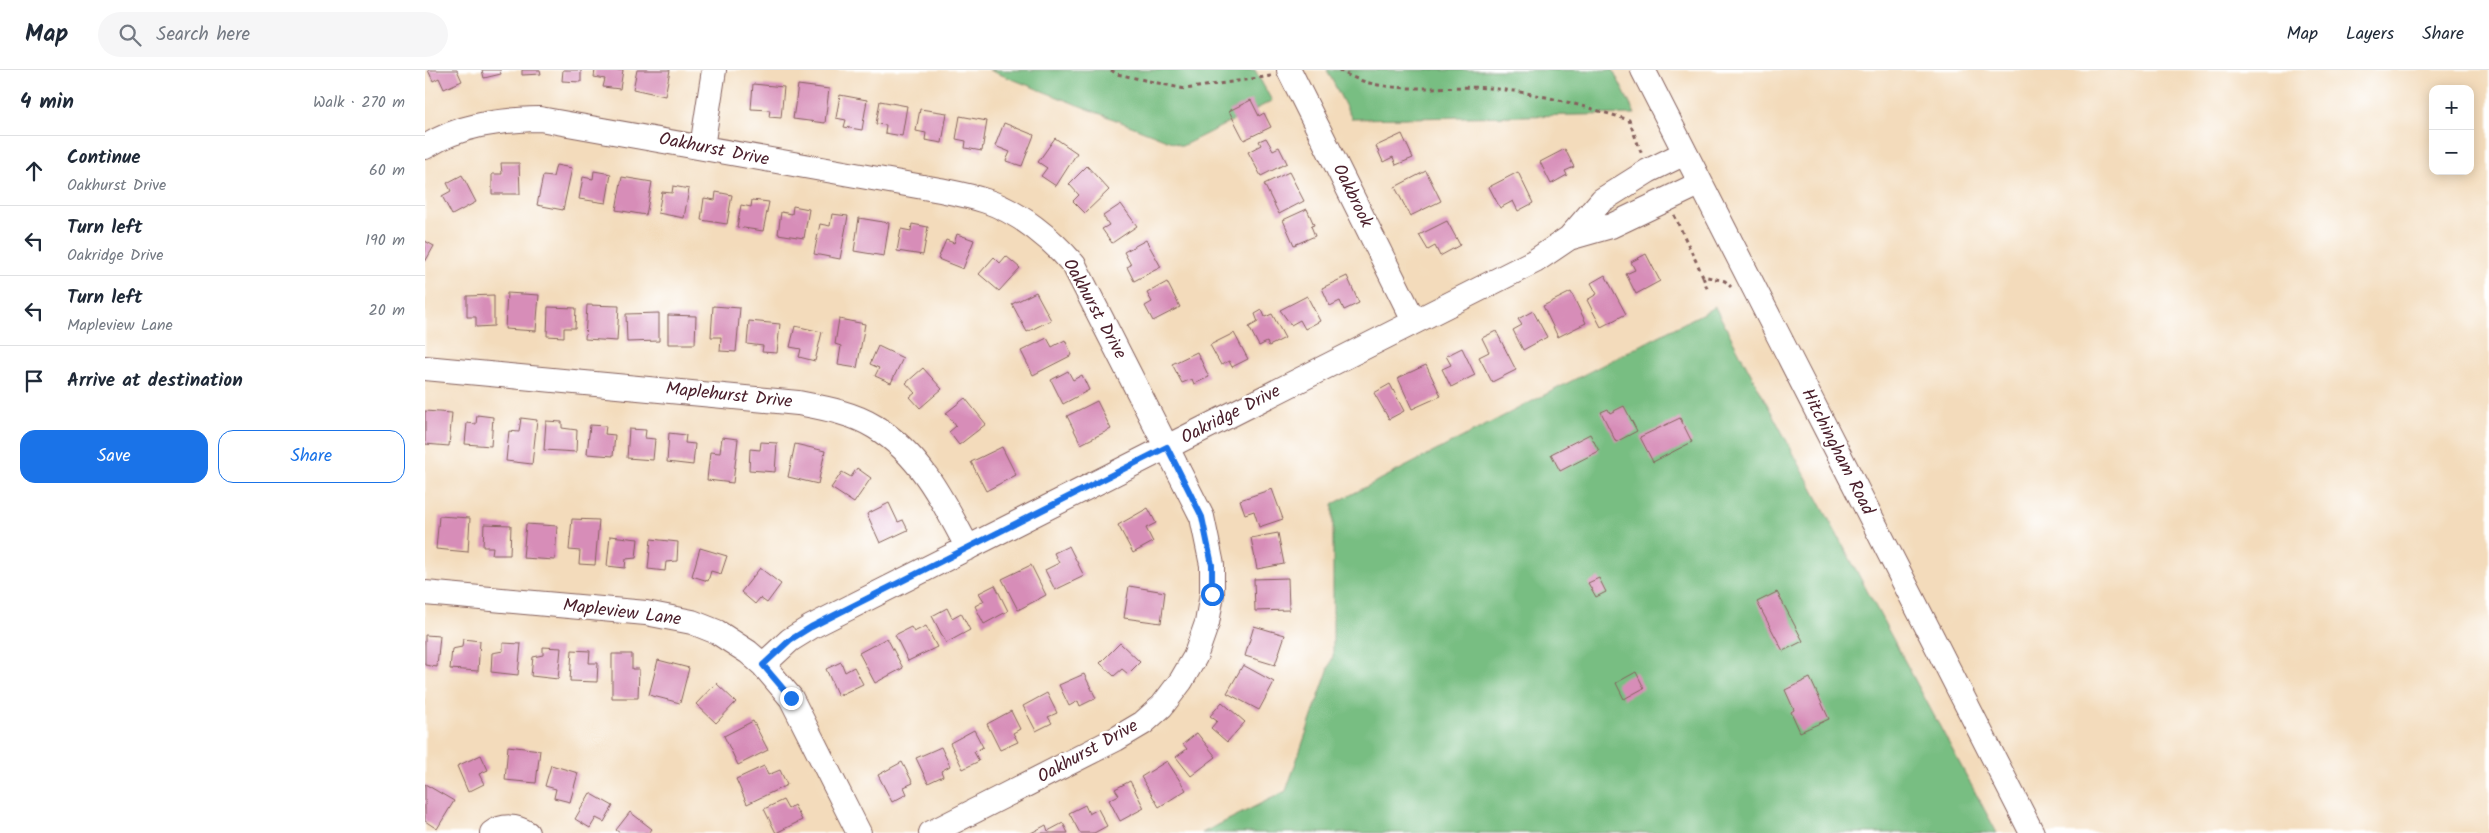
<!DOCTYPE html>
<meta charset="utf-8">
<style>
:root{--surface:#fff;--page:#f6f6f7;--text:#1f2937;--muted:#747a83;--line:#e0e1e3;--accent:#1a73e8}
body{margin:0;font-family:Kalam,sans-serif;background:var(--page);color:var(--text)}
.controls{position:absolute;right:15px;top:15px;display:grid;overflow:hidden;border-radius:10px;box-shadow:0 2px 12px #0003}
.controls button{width:45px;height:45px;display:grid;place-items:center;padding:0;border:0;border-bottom:1px solid var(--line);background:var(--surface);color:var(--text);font:25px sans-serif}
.stop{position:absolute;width:15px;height:15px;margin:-11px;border:4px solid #1a73e8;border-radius:50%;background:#fff}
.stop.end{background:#1a73e8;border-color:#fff;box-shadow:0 1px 5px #0008}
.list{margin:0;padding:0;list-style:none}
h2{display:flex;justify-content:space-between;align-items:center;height:65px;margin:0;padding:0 20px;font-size:21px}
h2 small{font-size:16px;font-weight:400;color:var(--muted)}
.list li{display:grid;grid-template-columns:32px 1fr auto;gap:15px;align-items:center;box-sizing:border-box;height:70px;padding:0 20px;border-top:1px solid var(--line)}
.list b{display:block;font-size:19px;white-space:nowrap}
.list p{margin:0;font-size:16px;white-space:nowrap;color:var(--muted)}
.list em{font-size:16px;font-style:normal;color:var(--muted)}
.actions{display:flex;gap:10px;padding:15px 20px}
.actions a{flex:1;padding:11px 0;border:1px solid var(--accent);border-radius:15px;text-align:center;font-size:18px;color:var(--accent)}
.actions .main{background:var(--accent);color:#fff}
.icon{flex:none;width:28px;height:28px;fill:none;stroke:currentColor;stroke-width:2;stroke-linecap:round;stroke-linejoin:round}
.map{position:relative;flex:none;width:2064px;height:763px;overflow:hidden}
header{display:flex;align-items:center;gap:30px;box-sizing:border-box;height:70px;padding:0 25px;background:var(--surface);border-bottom:1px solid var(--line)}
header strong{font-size:24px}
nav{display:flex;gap:28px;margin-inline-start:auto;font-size:18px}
.search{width:350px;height:45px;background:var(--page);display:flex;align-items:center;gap:12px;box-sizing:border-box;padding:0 18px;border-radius:28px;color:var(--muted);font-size:19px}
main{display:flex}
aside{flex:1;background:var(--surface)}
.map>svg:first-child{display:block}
.forest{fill:#78be82;stroke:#616e56}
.building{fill:#d78db8}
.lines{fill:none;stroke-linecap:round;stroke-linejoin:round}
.minor-casing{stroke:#85615d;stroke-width:26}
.path{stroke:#85615d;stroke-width:3;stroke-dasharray:4 4;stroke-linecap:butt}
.minor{stroke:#fff;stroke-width:24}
.route{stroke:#1a73e8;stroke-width:6}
.labels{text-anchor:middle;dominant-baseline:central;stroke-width:5;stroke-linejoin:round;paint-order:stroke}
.street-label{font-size:18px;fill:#4a1f2b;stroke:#fff}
</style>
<header>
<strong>Map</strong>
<div class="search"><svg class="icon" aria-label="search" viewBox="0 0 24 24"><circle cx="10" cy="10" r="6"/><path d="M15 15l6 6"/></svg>Search here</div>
<nav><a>Map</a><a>Layers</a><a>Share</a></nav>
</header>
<main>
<aside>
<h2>4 min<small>Walk · 270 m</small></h2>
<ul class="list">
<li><svg class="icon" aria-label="ahead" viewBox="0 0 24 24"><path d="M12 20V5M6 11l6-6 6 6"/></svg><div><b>Continue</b><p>Oakhurst Drive</p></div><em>60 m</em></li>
<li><svg class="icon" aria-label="left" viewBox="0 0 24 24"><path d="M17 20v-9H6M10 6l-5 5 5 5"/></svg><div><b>Turn left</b><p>Oakridge Drive</p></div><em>190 m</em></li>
<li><svg class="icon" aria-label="left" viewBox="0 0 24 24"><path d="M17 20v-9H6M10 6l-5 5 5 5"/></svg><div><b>Turn left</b><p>Mapleview Lane</p></div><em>20 m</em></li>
<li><svg class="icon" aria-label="arrive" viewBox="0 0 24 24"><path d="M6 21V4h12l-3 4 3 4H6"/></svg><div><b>Arrive at destination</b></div></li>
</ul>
<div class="actions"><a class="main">Save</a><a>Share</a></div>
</aside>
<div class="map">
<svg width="2064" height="763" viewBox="0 0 2064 763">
<rect width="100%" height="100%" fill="#fff"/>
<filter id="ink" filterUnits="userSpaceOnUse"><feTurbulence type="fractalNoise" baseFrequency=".02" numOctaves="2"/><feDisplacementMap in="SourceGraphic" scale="10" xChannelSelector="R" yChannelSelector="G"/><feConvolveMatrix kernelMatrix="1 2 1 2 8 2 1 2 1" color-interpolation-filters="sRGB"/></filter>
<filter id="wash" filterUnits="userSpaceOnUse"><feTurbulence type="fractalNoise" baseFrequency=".0096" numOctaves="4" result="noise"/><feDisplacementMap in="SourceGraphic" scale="20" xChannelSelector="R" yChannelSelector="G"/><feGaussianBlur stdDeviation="1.12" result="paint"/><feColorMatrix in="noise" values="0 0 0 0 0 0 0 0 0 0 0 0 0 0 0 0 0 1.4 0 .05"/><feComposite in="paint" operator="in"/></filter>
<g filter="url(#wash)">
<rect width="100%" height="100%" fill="#f3dbbb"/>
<path class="forest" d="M 564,0 L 830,0 L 847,31 L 757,76 Z
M 902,0 L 1188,0 L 1210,44 L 927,49 Z
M 1290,237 L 1572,763 L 777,763 L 861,721 L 908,586 L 908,434 Z"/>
<g id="blocks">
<path class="building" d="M 3,0 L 32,0 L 37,11 L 19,19 L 14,8 L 8,11 Z
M 57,0 L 75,0 L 76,4 L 59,8 Z
M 97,0 L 115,0 L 116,4 L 97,5 Z
M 138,0 L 156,0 L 156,12 L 137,11 Z
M 170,0 L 198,0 L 195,19 L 178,17 L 180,9 L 169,7 Z
M 212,0 L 245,0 L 240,26 L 208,19 Z
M 328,14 L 359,17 L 356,48 L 344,47 L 345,40 L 326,39 Z
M 373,15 L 404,19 L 400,53 L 368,49 Z
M 415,25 L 442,30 L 437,60 L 419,57 L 421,50 L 411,48 Z
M 826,30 L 834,46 L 839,43 L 846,57 L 819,70 L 804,41 Z
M 455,31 L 482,36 L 477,66 L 460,63 L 461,55 L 451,54 Z
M 495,39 L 522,43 L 517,73 L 500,70 L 501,63 L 491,61 Z
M 535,46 L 562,51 L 557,81 L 540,78 L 541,71 L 531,69 Z
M 579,53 L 609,65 L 597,96 L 581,91 L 585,82 L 570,76 Z
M 977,64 L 988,88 L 971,95 L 968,87 L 958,92 L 951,76 Z
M 630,68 L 652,83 L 631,116 L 616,106 L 622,98 L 613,92 Z
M 841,68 L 848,80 L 854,77 L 862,93 L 836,106 L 823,82 L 836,75 L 834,71 Z
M 1140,79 L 1149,97 L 1140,101 L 1142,105 L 1126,114 L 1115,92 Z
M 76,93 L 94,93 L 95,124 L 67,124 L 67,104 L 77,104 Z
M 131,95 L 147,98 L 138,140 L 112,135 L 118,106 L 128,107 Z
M 662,96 L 684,120 L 660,143 L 648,131 L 654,125 L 644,114 Z
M 169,101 L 186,104 L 181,133 L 154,129 L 158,107 L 168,109 Z
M 1001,101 L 1016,131 L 985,146 L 970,117 Z
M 864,102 L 879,131 L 854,144 L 839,114 Z
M 1093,102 L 1108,133 L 1093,141 L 1088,131 L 1075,138 L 1064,117 Z
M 37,105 L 51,132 L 27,145 L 17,126 L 26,121 L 22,113 Z
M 197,107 L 227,112 L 221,145 L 191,140 Z
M 248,116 L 264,119 L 259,148 L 233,143 L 237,122 L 247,123 Z
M 291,122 L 307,125 L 302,154 L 276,150 L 279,128 L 290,130 Z
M 327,130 L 344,132 L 338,161 L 312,157 L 316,135 L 326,137 Z
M 696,134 L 712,156 L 687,173 L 677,159 L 684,155 L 678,146 Z
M 368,136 L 384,139 L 379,168 L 353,164 L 356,142 L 367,144 Z
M 882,139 L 889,155 L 886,156 L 890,166 L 869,175 L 858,150 Z
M 407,144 L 423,146 L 415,189 L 389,184 L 395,154 L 405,156 Z
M 434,148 L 464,153 L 459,186 L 429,181 Z
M 1022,151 L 1035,175 L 1015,186 L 1010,176 L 1003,180 L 994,165 Z
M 487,154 L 503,157 L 498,185 L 472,181 L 476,159 L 486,161 Z
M 532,164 L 549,170 L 538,199 L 513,189 L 521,170 L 529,173 Z
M 721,170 L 736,197 L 709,211 L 702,197 L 706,195 L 699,182 Z
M 0,171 L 9,176 L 0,192 Z
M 1221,184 L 1235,211 L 1211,224 L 1201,204 L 1210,200 L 1206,192 Z
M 581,186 L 595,198 L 574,221 L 554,204 L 569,187 L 575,193 Z
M 1180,205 L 1201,244 L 1176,257 L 1162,230 L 1172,224 L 1166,213 Z
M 922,206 L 934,233 L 919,240 L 915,231 L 905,236 L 897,218 Z
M 742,212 L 755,237 L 728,251 L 720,236 L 727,232 L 722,223 Z
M 611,222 L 626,250 L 602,262 L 587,234 Z
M 1146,222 L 1161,253 L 1133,267 L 1118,236 Z
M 82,223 L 114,225 L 111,261 L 80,259 Z
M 69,225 L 69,256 L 51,257 L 51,247 L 42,247 L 42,226 Z
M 882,226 L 895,251 L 880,259 L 875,250 L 866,255 L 855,240 Z
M 162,235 L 194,236 L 192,271 L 160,269 Z
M 288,236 L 315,238 L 311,282 L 295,281 L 296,267 L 286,267 Z
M 123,237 L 151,238 L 150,258 L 139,258 L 139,267 L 122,266 Z
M 837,240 L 840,247 L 847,244 L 860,268 L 844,276 L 842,272 L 834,276 L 824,257 L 833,252 L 830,244 Z
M 1108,241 L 1122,267 L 1098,280 L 1088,260 L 1097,255 L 1093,249 Z
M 234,243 L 234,271 L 202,272 L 201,244 Z
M 243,245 L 271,246 L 270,274 L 243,274 Z
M 414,249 L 440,254 L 432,298 L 413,295 L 416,276 L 410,274 Z
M 324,251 L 355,254 L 352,283 L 337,282 L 338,276 L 322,274 Z
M 370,256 L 397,262 L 390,291 L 374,287 L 376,279 L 365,277 Z
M 1071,261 L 1091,300 L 1067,312 L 1054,287 L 1064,282 L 1057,268 Z
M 809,263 L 823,289 L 807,297 L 804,291 L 796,295 L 785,275 Z
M 622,268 L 627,277 L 640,270 L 647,285 L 608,305 L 596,281 Z
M 453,276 L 478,288 L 466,313 L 450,306 L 454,298 L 445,294 Z
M 1037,278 L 1050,305 L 1026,317 L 1017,299 L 1026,295 L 1021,286 Z
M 772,282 L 784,307 L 769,314 L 767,309 L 757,313 L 747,294 Z
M 1001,295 L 1016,326 L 987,339 L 973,308 Z
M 498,298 L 517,319 L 495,338 L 485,327 L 490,323 L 481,313 Z
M 643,301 L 648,310 L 657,305 L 664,320 L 638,334 L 626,310 Z
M 965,314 L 979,341 L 964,349 L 949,323 Z
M 540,328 L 561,354 L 534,375 L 524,362 L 531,356 L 521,343 Z
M 672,331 L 686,359 L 656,374 L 642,346 Z
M 1199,336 L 1212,361 L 1191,372 L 1176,342 L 1183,339 L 1185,343 Z
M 0,341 L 27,343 L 24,376 L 0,374 Z
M 52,345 L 68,347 L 66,376 L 40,374 L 42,353 L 51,354 Z
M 96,348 L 112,350 L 107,394 L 81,391 L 84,361 L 94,362 Z
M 1255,348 L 1267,372 L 1228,392 L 1215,367 Z
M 121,351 L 137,352 L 137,358 L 152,360 L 151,382 L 119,380 Z
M 165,355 L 181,356 L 180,364 L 190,365 L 188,386 L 162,384 Z
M 204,359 L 221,360 L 220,368 L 230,369 L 228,390 L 202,388 Z
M 244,363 L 261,365 L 260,373 L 270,374 L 268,395 L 242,392 Z
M 1165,364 L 1174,381 L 1135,401 L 1126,384 Z
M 297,367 L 313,369 L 308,413 L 282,410 L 285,382 L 295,383 Z
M 336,372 L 352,373 L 350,402 L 324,400 L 325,379 L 335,380 Z
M 370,374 L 400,381 L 393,414 L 363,407 Z
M 577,377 L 591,405 L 561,421 L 546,392 Z
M 432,398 L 446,408 L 429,433 L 406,418 L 417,402 L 426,407 Z
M 847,419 L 858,449 L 834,457 L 829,441 L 820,444 L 815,430 Z
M 464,433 L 473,452 L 478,450 L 483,460 L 455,473 L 442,444 Z
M 723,438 L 731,453 L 721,458 L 728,472 L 708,483 L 693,455 Z
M 14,446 L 45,448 L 43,482 L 11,479 Z
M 147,449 L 174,450 L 170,495 L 154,494 L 155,481 L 144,480 Z
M 59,454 L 86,455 L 85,485 L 67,485 L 68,477 L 58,477 Z
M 101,454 L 132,456 L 130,490 L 98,488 Z
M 853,463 L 859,494 L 832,499 L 826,468 Z
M 185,466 L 213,469 L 211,488 L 201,489 L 200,498 L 182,496 Z
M 226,469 L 253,472 L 252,491 L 241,492 L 240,501 L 223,499 Z
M 644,476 L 659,506 L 630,520 L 620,500 L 634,493 L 629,483 Z
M 275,478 L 302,486 L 296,504 L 286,501 L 283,511 L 267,506 Z
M 606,495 L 621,525 L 593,540 L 577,509 Z
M 335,498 L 356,514 L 342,533 L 335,528 L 330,534 L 316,522 Z
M 863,508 L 864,540 L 830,541 L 829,509 Z
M 1174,508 L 1181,522 L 1171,527 L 1163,513 Z
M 570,515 L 583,541 L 559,554 L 550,536 L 559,531 L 554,523 Z
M 704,516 L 740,522 L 736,553 L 699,548 Z
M 1352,522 L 1378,571 L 1358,581 L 1332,532 Z
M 522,538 L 527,548 L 536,543 L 545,560 L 521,573 L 507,546 Z
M 501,556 L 512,577 L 483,591 L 470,565 L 486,557 L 489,562 Z
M 829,556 L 860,565 L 850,595 L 820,586 Z
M 0,565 L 15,566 L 12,597 L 0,595 Z
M 462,568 L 478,598 L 450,613 L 434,583 Z
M 38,569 L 55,571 L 53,601 L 25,599 L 27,579 L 37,577 Z
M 78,573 L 96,574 L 93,605 L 66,602 L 67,583 L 78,581 Z
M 695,573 L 715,592 L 703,604 L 697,599 L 689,606 L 675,593 Z
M 118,577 L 136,578 L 133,609 L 106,606 L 108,587 L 118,585 Z
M 147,580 L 165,581 L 164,593 L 173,593 L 172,612 L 145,611 Z
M 187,584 L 207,584 L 207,599 L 214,599 L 213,628 L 187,628 Z
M 233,590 L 264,598 L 255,633 L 224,625 Z
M 416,592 L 420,602 L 429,597 L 438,614 L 413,626 L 401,599 Z
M 818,595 L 849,612 L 834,640 L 802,623 Z
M 1211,602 L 1219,618 L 1199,629 L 1191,613 Z
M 659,604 L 671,628 L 655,636 L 653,631 L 644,636 L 634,615 Z
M 1385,608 L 1404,649 L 1375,662 L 1366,642 L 1369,640 L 1360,620 Z
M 291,613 L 311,632 L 291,653 L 271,634 Z
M 622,623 L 632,643 L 623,647 L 627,653 L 611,661 L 598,636 Z
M 797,632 L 820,652 L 802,672 L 786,658 L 792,651 L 785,646 Z
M 586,641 L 595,659 L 588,663 L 593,672 L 575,680 L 562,654 Z
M 328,651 L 343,680 L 313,695 L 299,666 Z
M 549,660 L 558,677 L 549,682 L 554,691 L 538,699 L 525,673 Z
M 772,663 L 791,687 L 766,706 L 751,687 L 762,679 L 758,674 Z
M 83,676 L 115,680 L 111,713 L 80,710 Z
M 516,677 L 525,696 L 516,701 L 518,706 L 503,713 L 491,688 Z
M 56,685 L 63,700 L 54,704 L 59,714 L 43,722 L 32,696 Z
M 742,691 L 761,720 L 734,737 L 716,707 Z
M 477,692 L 488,713 L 479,717 L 482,724 L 467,732 L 453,705 Z
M 126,695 L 153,703 L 145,732 L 129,728 L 131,719 L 120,716 Z
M 339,696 L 343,705 L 355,700 L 362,715 L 322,734 L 311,709 Z
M 705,711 L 719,738 L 695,751 L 684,730 L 694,725 L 690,719 Z
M 0,714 L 29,731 L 12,759 L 0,751 Z
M 165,723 L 188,736 L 179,752 L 171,748 L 165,758 L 150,749 Z
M 358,730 L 363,739 L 369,735 L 377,750 L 351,763 L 339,739 Z
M 660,735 L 664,744 L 673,739 L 682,756 L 669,763 L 655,763 L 644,743 Z
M 205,742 L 227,759 L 224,763 L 195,763 L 191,760 Z
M 638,753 L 643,763 L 606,763 L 621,755 L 623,761 Z"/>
</g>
</g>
<g filter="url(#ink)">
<use href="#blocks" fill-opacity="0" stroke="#85615d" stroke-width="1"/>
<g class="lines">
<defs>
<path id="minor" d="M 864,0 L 989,251
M 1218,0 L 1607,763
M 0,77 C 35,55 73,50 115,49 L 515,120 C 530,123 546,126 561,131 C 594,142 627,169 649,195 L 777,447 L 787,495 L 787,524 L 782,553 L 770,587 L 756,611 L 737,636 L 718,653 L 691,669 L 506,763
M 277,77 L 289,0
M 1260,83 L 1223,101 L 1177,130 L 1144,168 L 1186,156 L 1274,114
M 0,298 L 373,333 C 399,338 428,343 450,357 C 496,385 518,431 543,478
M 0,523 L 221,543 L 267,552 L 292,562 L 323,582 L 338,595 L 366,628 L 434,763
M 338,595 L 365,570 L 386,557 L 1110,191 L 1144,168
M 67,763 C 78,755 91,756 102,763"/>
</defs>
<use href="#minor" class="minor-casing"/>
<path class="path" d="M 686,0 L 692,4 L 760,19 L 846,6
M 914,0 C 958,28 1014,14 1063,18 C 1111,22 1159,36 1204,50 L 1217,85
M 1249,145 L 1278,206 L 1300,211 L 1306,217
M 1278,207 L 1283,221"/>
<use href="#minor" class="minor"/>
</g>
</g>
<g class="lines" filter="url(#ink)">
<path class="route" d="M 366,628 L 338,595 L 365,570 L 386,557 L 742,377 L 777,447 L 787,495 L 787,524"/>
</g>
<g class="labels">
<g class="street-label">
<text transform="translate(289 80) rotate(11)">Oakhurst Drive</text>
<text transform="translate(927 126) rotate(64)">Oakbrook</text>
<text transform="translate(669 239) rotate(61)">Oakhurst Drive</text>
<text transform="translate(304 326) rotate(6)">Maplehurst Drive</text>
<text transform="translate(806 345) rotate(-27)">Oakridge Drive</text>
<text transform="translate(1412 382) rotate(63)">Hitchingham Road</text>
<text transform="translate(197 543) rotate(7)">Mapleview Lane</text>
<text transform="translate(663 682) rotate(-29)">Oakhurst Drive</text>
</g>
</g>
</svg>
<div class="controls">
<button>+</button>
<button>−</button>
</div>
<div class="stop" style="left:787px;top:524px"></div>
<div class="stop end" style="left:366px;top:628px"></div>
</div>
</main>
